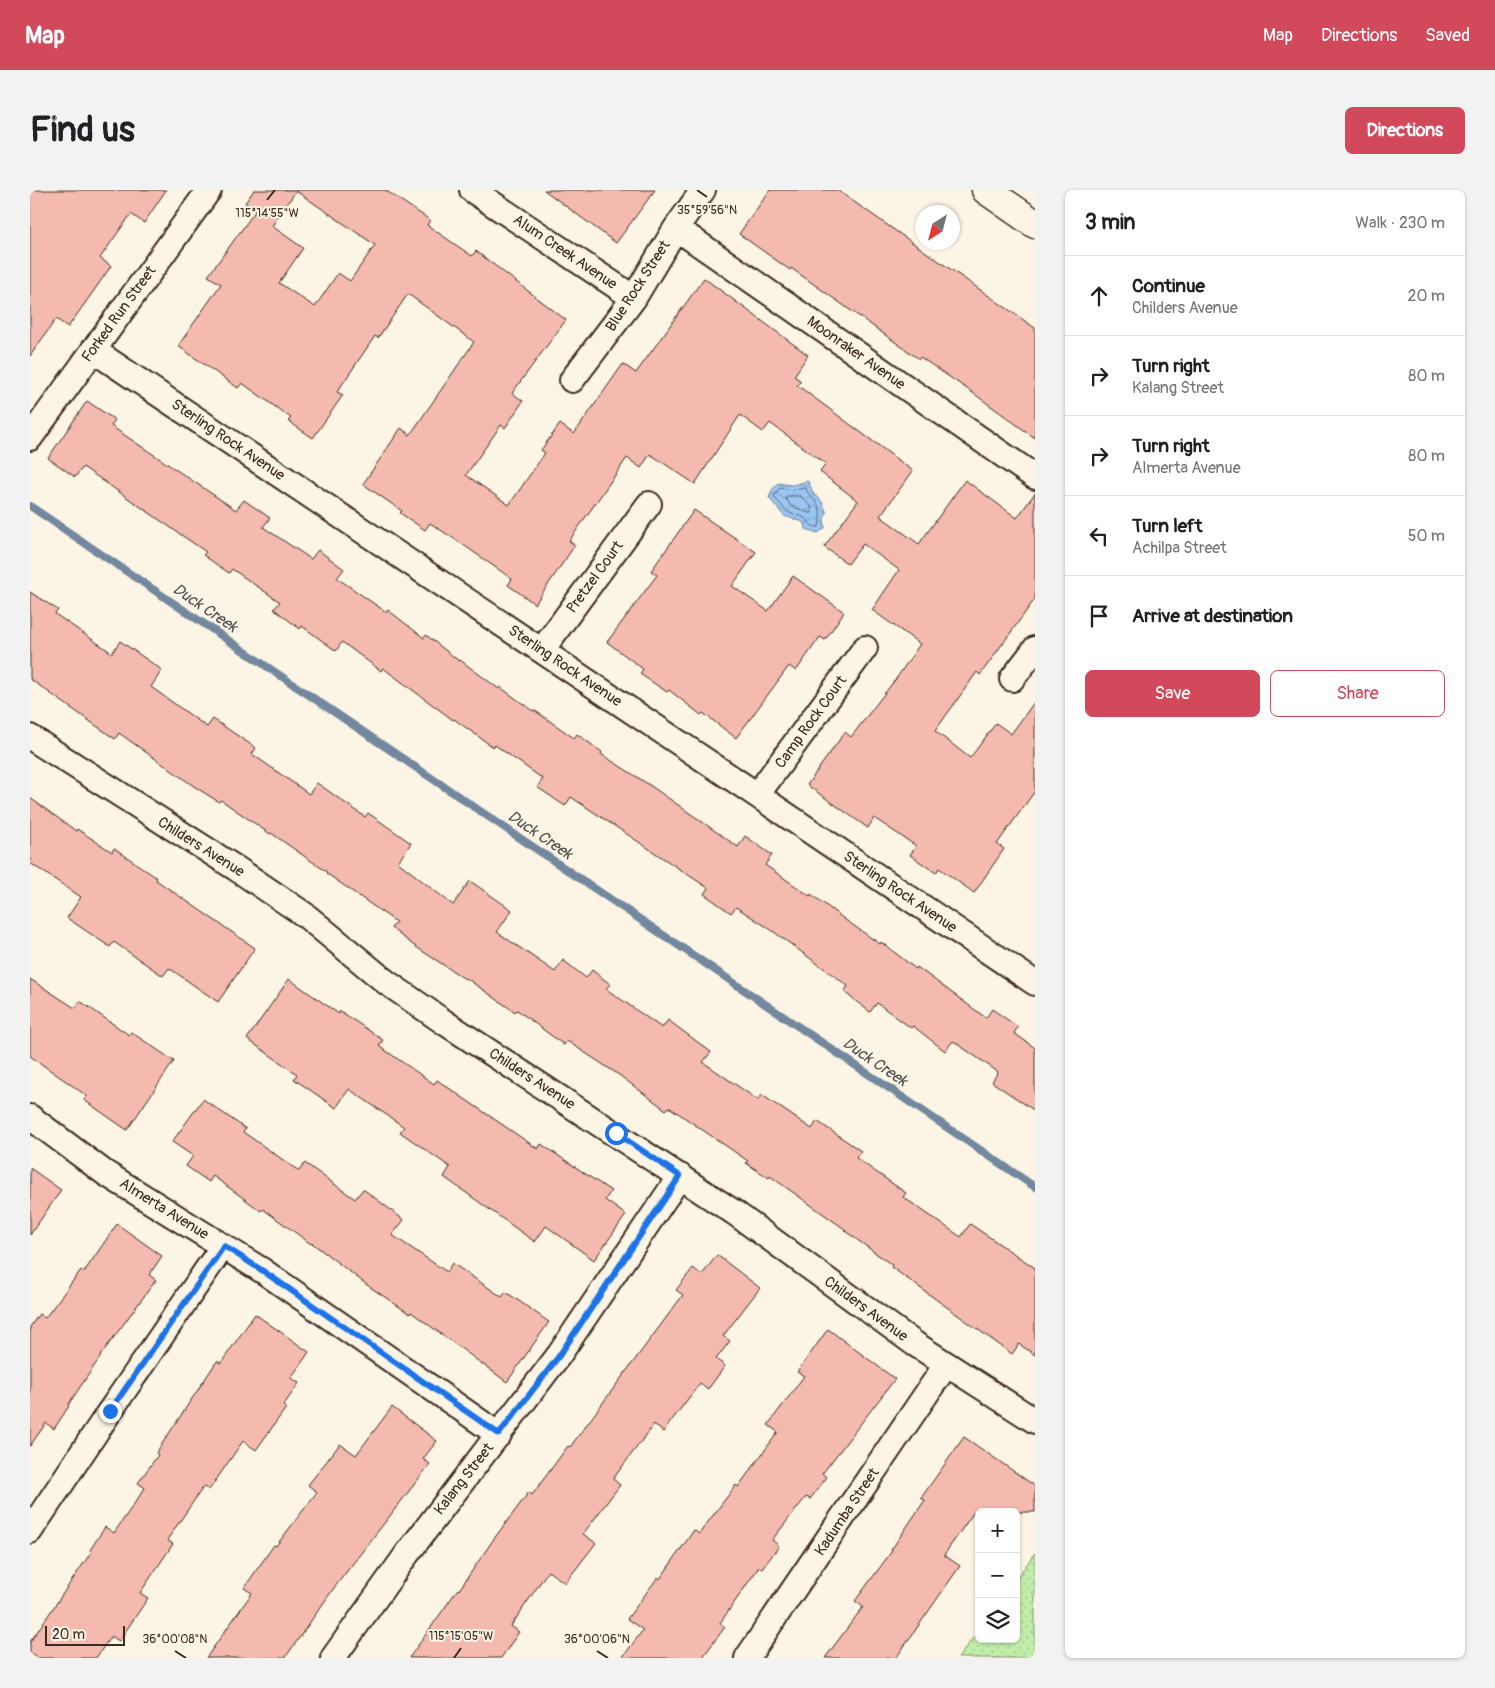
<!DOCTYPE html>
<meta charset="utf-8">
<style>
:root{--surface:#fff;--page:#f2f2f2;--text:#202124;--muted:#757577;--line:#e0e0e0;--accent:#d1495b}
body{margin:0;font-family:Pangolin,sans-serif;background:var(--page);color:var(--text)}
.controls{position:absolute;right:15px;bottom:15px;display:grid;overflow:hidden;border-radius:8px;box-shadow:0 1px 4px #0004}
.controls button{width:45px;height:45px;display:grid;place-items:center;padding:0;border:0;border-bottom:1px solid var(--line);background:var(--surface);color:var(--text);font:25px sans-serif}
.compass{position:absolute;left:885px;top:15px;width:45px;height:45px;border-radius:50%;background:var(--surface);box-shadow:0 1px 4px #0004;rotate:216deg}
.scale{position:absolute;left:15px;bottom:12px;width:80px;box-sizing:border-box;padding-left:5px;border:2px solid #3b2a1e;border-top:0;font-size:14px;line-height:18px;white-space:nowrap;color:#3b2a1e;-webkit-text-stroke:4px #fcf5e5;paint-order:stroke}
.stop{position:absolute;width:15px;height:15px;margin:-11px;border:4px solid #1a73e8;border-radius:50%;background:#fff}
.stop.end{background:#1a73e8;border-color:#fff;box-shadow:0 1px 5px #0008}
.list{margin:0;padding:0;list-style:none}
h2{display:flex;justify-content:space-between;align-items:center;height:65px;margin:0;padding:0 20px;font-size:21px}
h2 small{font-size:16px;font-weight:400;color:var(--muted)}
.list li{display:grid;grid-template-columns:32px 1fr auto;gap:15px;align-items:center;box-sizing:border-box;height:80px;padding:0 20px;border-top:1px solid var(--line)}
.list b{display:block;font-size:19px;white-space:nowrap}
.list p{margin:0;font-size:16px;white-space:nowrap;color:var(--muted)}
.list em{font-size:16px;font-style:normal;color:var(--muted)}
.actions{display:flex;gap:10px;padding:15px 20px}
.actions a{flex:1;padding:11px 0;border:1px solid var(--accent);border-radius:8px;text-align:center;font-size:18px;color:var(--accent)}
.actions .main{background:var(--accent);color:#fff}
.icon{flex:none;width:28px;height:28px;fill:none;stroke:currentColor;stroke-width:2;stroke-linecap:round;stroke-linejoin:round}
.map{position:relative;flex:none;width:1005px;height:1468px;overflow:hidden;border-radius:8px}
header{display:flex;align-items:center;gap:30px;box-sizing:border-box;height:70px;padding:0 25px;background:var(--accent);color:#fff}
header strong{font-size:24px}
nav{display:flex;gap:28px;margin-inline-start:auto;font-size:18px}
.intro{display:flex;align-items:center;justify-content:space-between;box-sizing:border-box;height:120px;padding:0 30px}
h1{margin:0;font-size:35px}
.button{padding:12px 22px;border-radius:8px;background:var(--accent);color:#fff;font-size:18px;font-weight:700}
main{display:flex;gap:30px;padding:0 30px}
aside{flex:1;background:var(--surface);border-radius:8px;box-shadow:0 1px 4px #0004}
.map>svg:first-child{display:block}
.grass{fill:url(#grass-dots);stroke:#7e8c64}
.water{fill:url(#water-waves);stroke:#73889e}
.lines{fill:none;stroke-linecap:round;stroke-linejoin:round}
.shore{stroke:#616873;stroke-width:1}
.stream{stroke:#73889e;stroke-width:8}
.building{fill:#f4baaf;stroke:#3b2a1e;fill-rule:evenodd}
.minor-casing{stroke:#3b2a1e;stroke-width:28}
.secondary-casing{stroke:#3b2a1e;stroke-width:31}
.minor{stroke:#fcf5e5;stroke-width:24}
.secondary{stroke:#fcf5e5;stroke-width:28}
.route{stroke:#1a73e8;stroke-width:6}
.ticks{fill:none;stroke:#3b2a1e;stroke-width:2}
.labels{text-anchor:middle;dominant-baseline:central;stroke-width:4;stroke-linejoin:round;paint-order:stroke}
.street-label{font-size:15px;fill:#3b2a1e;stroke:#fcf5e5}
.water-label{font-size:16px;font-style:italic;fill:#525153;stroke:#fcf5e5}
.ticks-label{font-size:12px;text-anchor:middle;fill:#3b2a1e;stroke:#fcf5e5;stroke-width:4;stroke-linejoin:round;paint-order:stroke}
</style>
<header>
<strong>Map</strong>
<nav><a>Map</a><a>Directions</a><a>Saved</a></nav>
</header>
<div class="intro"><h1>Find us</h1><a class="button">Directions</a></div>
<main>
<div class="map">
<svg width="1005" height="1468" viewBox="0 0 1005 1468">
<defs>
<pattern id="grass-dots" width="8" height="8" patternUnits="userSpaceOnUse" patternTransform="scale(1.25)"><rect width="8" height="8" fill="#c0edaa"/><path d="M2 2h.1M6 6h.1" fill="none" stroke="#a6cb92" stroke-width="1.8" stroke-linecap="round"/></pattern>
<pattern id="water-waves" width="16" height="10" patternUnits="userSpaceOnUse" patternTransform="scale(1.25)"><rect width="16" height="10" fill="#99c6f3"/><path d="M0 5q4-4 8 0t8 0" fill="none" stroke="#85aad0"/></pattern>
</defs>
<rect width="100%" height="100%" fill="#fcf5e5"/>
<filter id="ink" filterUnits="userSpaceOnUse"><feTurbulence type="fractalNoise" baseFrequency=".02" numOctaves="2"/><feDisplacementMap in="SourceGraphic" scale="10" xChannelSelector="R" yChannelSelector="G"/><feConvolveMatrix kernelMatrix="1 2 1 2 8 2 1 2 1" color-interpolation-filters="sRGB"/></filter>
<g filter="url(#ink)">
<path class="grass" d="M 1005,1363 L 1005,1468 L 928,1468 L 949,1440 L 949,1449 L 986,1449 L 986,1389 Z"/>
<path class="water" d="M 778,291 L 784,305 C 792,308 793,315 797,323 L 794,328 L 795,338 L 788,343 L 776,339 L 773,332 L 754,326 L 739,308 L 742,300 L 748,293 L 762,295 Z"/>
<g class="lines">
<path class="shore" d="M 750,298 L 762,300 L 776,298 C 778,306 782,306 786,312 C 792,318 790,329 789,337 C 780,338 780,331 773,327 C 768,324 762,325 758,322 C 754,319 747,310 744,307 Z
M 757,306 L 771,306 L 776,312 L 781,316 L 782,323 L 779,323 L 761,316 L 756,309 Z"/>
<path class="stream" d="M 0,316 L 1005,997"/>
</g>
<path class="building" d="M 0,0 L 136,0 L 114,33 L 101,24 L 70,68 L 81,76 L 63,102 L 38,137 L 26,129 L 0,166 Z
M 224,0 L 355,0 L 400,30 L 397,35 L 442,66 L 446,61 L 536,130 L 482,203 L 493,211 L 475,238 L 471,235 L 436,285 L 479,315 L 515,263 L 511,260 L 530,234 L 544,244 L 593,174 L 606,183 L 674,88 L 778,165 L 764,186 L 771,191 L 767,195 L 883,281 L 850,326 L 889,354 L 935,290 L 987,328 L 1005,303 L 1005,409 L 950,485 L 947,482 L 905,541 L 940,568 L 966,533 L 981,544 L 1005,511 L 1005,601 L 967,654 L 974,659 L 944,703 L 909,678 L 906,683 L 880,665 L 886,656 L 844,628 L 838,638 L 777,595 L 815,542 L 821,547 L 868,486 L 890,454 L 842,420 L 869,380 L 833,354 L 818,374 L 794,357 L 828,311 L 790,282 L 796,274 L 740,233 L 733,242 L 710,225 L 665,294 L 620,264 L 611,278 L 597,268 L 539,351 L 545,355 L 505,414 L 478,395 L 482,389 L 435,356 L 400,333 L 395,340 L 370,323 L 372,321 L 333,294 L 371,238 L 380,245 L 444,152 L 378,104 L 348,148 L 345,146 L 307,202 L 313,205 L 283,248 L 258,231 L 261,228 L 212,193 L 208,198 L 148,156 L 191,94 L 178,86 L 226,20 L 215,13 ZM 266,1 L 345,55 L 320,91 L 308,83 L 285,117 L 249,93 L 273,58 L 242,36 Z
M 514,0 L 625,0 L 586,53 Z
M 740,0 L 807,0 L 1005,138 L 1005,248 L 943,203 L 890,167 L 889,169 L 761,78 L 760,80 L 709,44 Z
M 57,211 L 85,230 L 81,236 L 206,320 L 214,310 L 240,328 L 233,337 L 281,369 L 288,360 L 314,379 L 307,388 L 356,422 L 358,420 L 394,448 L 396,445 L 429,471 L 430,470 L 469,499 L 470,497 L 503,521 L 504,520 L 544,548 L 547,544 L 572,562 L 571,564 L 621,596 L 708,657 L 715,646 L 742,665 L 735,675 L 780,706 L 781,704 L 814,729 L 850,754 L 851,752 L 886,779 L 887,777 L 956,828 L 962,819 L 988,837 L 984,843 L 1005,858 L 1005,921 L 962,892 L 968,882 L 923,851 L 915,861 L 883,836 L 881,838 L 847,813 L 840,822 L 814,802 L 818,796 L 740,739 L 706,717 L 701,723 L 674,704 L 678,698 L 541,607 L 535,616 L 507,597 L 513,589 L 465,555 L 463,557 L 424,529 L 423,530 L 353,478 L 351,481 L 312,452 L 306,461 L 272,436 L 270,439 L 244,419 L 250,412 L 202,379 L 199,383 L 173,365 L 176,362 L 53,277 L 45,287 L 18,268 Z
M 664,320 L 726,362 L 702,396 L 738,421 L 763,386 L 814,422 L 795,450 L 790,447 L 766,481 L 759,476 L 706,548 L 673,523 L 671,525 L 639,500 L 637,502 L 610,484 L 613,479 L 577,452 L 627,385 L 621,381 Z
M 0,402 L 28,420 L 25,424 L 82,463 L 90,451 L 132,480 L 121,497 L 177,537 L 183,529 L 226,558 L 222,564 L 279,604 L 287,593 L 335,627 L 338,623 L 381,653 L 368,672 L 423,715 L 440,691 L 482,720 L 467,742 L 525,782 L 533,770 L 556,788 L 562,780 L 580,794 L 576,799 L 632,838 L 638,830 L 681,862 L 673,872 L 728,910 L 732,905 L 782,939 L 787,931 L 831,961 L 826,968 L 876,1003 L 873,1007 L 931,1047 L 940,1034 L 1005,1078 L 1005,1165 L 989,1154 L 982,1164 L 861,1077 L 862,1075 L 815,1041 L 816,1040 L 740,986 L 739,988 L 716,973 L 718,971 L 639,917 L 636,920 L 589,885 L 537,851 L 534,855 L 487,820 L 485,822 L 436,788 L 435,789 L 383,755 L 361,738 L 366,732 L 296,683 L 297,682 L 241,643 L 240,644 L 191,610 L 189,612 L 165,597 L 89,543 L 85,549 L 0,489 Z
M 0,608 L 46,641 L 47,639 L 82,662 L 84,658 L 127,688 L 126,690 L 225,758 L 188,812 L 139,778 L 133,786 L 84,752 L 80,757 L 37,728 L 51,707 L 0,673 Z
M 0,789 L 45,818 L 50,811 L 99,845 L 101,842 L 144,871 L 97,940 L 54,910 L 57,906 L 0,866 Z
M 259,789 L 309,824 L 310,821 L 353,850 L 349,856 L 404,894 L 407,890 L 508,959 L 511,954 L 581,1001 L 575,1010 L 596,1025 L 564,1070 L 516,1036 L 505,1052 L 414,987 L 420,977 L 370,942 L 374,937 L 319,899 L 306,918 L 264,889 L 267,884 L 217,849 Z
M 173,909 L 216,939 L 213,942 L 269,981 L 275,973 L 325,1009 L 333,999 L 374,1030 L 362,1045 L 417,1082 L 422,1073 L 472,1107 L 476,1102 L 519,1132 L 477,1192 L 381,1122 L 380,1124 L 337,1095 L 282,1053 L 281,1054 L 233,1019 L 231,1021 L 183,986 L 179,992 L 156,976 L 163,966 L 142,952 Z
M 0,978 L 31,1000 L 0,1045 Z
M 87,1034 L 132,1066 L 119,1085 L 126,1090 L 70,1166 L 71,1166 L 38,1215 L 39,1216 L 24,1239 L 16,1233 L 0,1256 L 0,1137 L 9,1124 L 15,1128 L 51,1080 L 54,1082 Z
M 687,1065 L 730,1098 L 693,1146 L 700,1151 L 686,1169 L 695,1176 L 678,1199 L 670,1193 L 633,1242 L 624,1234 L 583,1289 L 590,1295 L 553,1344 L 566,1353 L 535,1393 L 518,1381 L 481,1436 L 489,1442 L 471,1468 L 379,1468 L 428,1399 L 429,1400 L 463,1350 L 499,1302 L 502,1305 L 538,1256 L 540,1257 L 653,1105 L 646,1100 L 663,1078 L 672,1085 Z
M 225,1124 L 279,1162 L 261,1188 L 269,1193 L 253,1216 L 256,1218 L 226,1260 L 213,1251 L 179,1300 L 174,1296 L 137,1350 L 143,1354 L 110,1403 L 118,1408 L 89,1451 L 81,1446 L 66,1468 L 8,1468 L 0,1462 L 0,1452 L 62,1361 L 60,1360 L 75,1337 L 84,1343 L 115,1298 L 108,1293 L 128,1265 L 126,1263 L 187,1171 L 191,1173 Z
M 798,1139 L 865,1189 L 792,1284 L 797,1287 L 780,1309 L 776,1307 L 742,1350 L 749,1356 L 732,1379 L 729,1377 L 690,1433 L 695,1437 L 672,1468 L 592,1468 L 613,1440 L 597,1429 L 628,1387 L 630,1389 L 664,1340 L 669,1344 L 706,1295 L 708,1297 L 748,1242 L 738,1235 L 774,1186 L 767,1182 Z
M 362,1217 L 407,1251 L 393,1269 L 400,1274 L 304,1398 L 255,1468 L 176,1468 L 222,1403 L 214,1398 L 244,1355 L 246,1356 L 287,1302 L 278,1295 L 310,1254 L 326,1265 Z
M 934,1247 L 1005,1296 L 1005,1322 L 944,1322 L 914,1365 L 930,1376 L 866,1468 L 795,1468 L 833,1417 L 825,1411 L 862,1361 L 861,1360 L 895,1310 L 891,1308 Z"/>
<g class="lines">
<defs>
<path id="minor" d="M 442,0 L 604,108
M 646,38 L 1005,287
M 63,160 L 709,593 L 1005,793
M 542,190 L 604,108 L 646,38 L 673,0
M 0,248 L 179,0
M 512,460 L 619,314
M 982,489 L 1005,459
M 0,547 L 207,679 L 275,725 L 356,792 L 414,832 L 705,1023 L 885,1154 L 1005,1231
M 727,605 L 835,458
M 0,927 L 75,983 L 233,1081 L 469,1245
M 0,1341 L 80,1221 L 193,1056
M 303,1468 L 377,1364 L 529,1165 L 650,986
M 717,1468 L 916,1175"/>
<path id="secondary" d="M 956,0 L 1005,34"/>
</defs>
<use href="#minor" class="minor-casing"/>
<use href="#secondary" class="secondary-casing"/>
<use href="#minor" class="minor"/>
<use href="#secondary" class="secondary"/>
</g>
</g>
<g class="lines" filter="url(#ink)">
<path class="route" d="M 80,1221 L 194,1056 L 233,1081 L 469,1244 L 529,1166 L 650,986 L 586,943"/>
</g>
<path class="ticks" d="M 667,0 L 677,7M 237,10 L 245,0M 145,1461 L 156,1468M 567,1461 L 578,1468M 424,1468 L 431,1458"/>
<g class="labels">
<g class="street-label">
<text transform="translate(535 62) rotate(34)">Alum Creek Avenue</text>
<text transform="translate(608 96) rotate(-57)">Blue Rock Street</text>
<text transform="translate(89 124) rotate(-54)">Forked Run Street</text>
<text transform="translate(826 163) rotate(35)">Moonraker Avenue</text>
<text transform="translate(198 250) rotate(34)">Sterling Rock Avenue</text>
<text transform="translate(565 387) rotate(-54)">Pretzel Court</text>
<text transform="translate(535 476) rotate(34)">Sterling Rock Avenue</text>
<text transform="translate(781 532) rotate(-54)">Camp Rock Court</text>
<text transform="translate(171 657) rotate(32)">Childers Avenue</text>
<text transform="translate(870 702) rotate(34)">Sterling Rock Avenue</text>
<text transform="translate(502 889) rotate(33)">Childers Avenue</text>
<text transform="translate(134 1019) rotate(32)">Almerta Avenue</text>
<text transform="translate(836 1119) rotate(36)">Childers Avenue</text>
<text transform="translate(434 1289) rotate(-52)">Kalang Street</text>
<text transform="translate(817 1322) rotate(-56)">Kadumba Street</text>
</g>
<g class="water-label">
<text transform="translate(175 418) rotate(34)">Duck Creek</text>
<text transform="translate(510 645) rotate(34)">Duck Creek</text>
<text transform="translate(845 872) rotate(34)">Duck Creek</text>
</g>
</g>
<g class="ticks-label">
<text x="677" y="24">35°59'56"N</text>
<text x="237" y="27">115°14'55"W</text>
<text x="431" y="1450">115°15'05"W</text>
<text x="145" y="1453">36°00'08"N</text>
<text x="567" y="1453">36°00'06"N</text>
</g>
</svg>
<div class="controls">
<button>+</button>
<button>−</button>
<button><svg class="icon" aria-label="layers" viewBox="0 0 24 24"><path d="M12 4l9 5-9 5-9-5zM3 14l9 5 9-5"/></svg></button>
</div>
<svg class="compass" viewBox="-18 -18 36 36"><path d="M0-13l5 13h-10z" fill="#e53935"/><path d="M0 13l5-13h-10z" fill="#757577"/></svg>
<div class="scale">20 m</div>
<div class="stop" style="left:586px;top:943px"></div>
<div class="stop end" style="left:80px;top:1221px"></div>
</div>
<aside>
<h2>3 min<small>Walk · 230 m</small></h2>
<ul class="list">
<li><svg class="icon" aria-label="ahead" viewBox="0 0 24 24"><path d="M12 20V5M6 11l6-6 6 6"/></svg><div><b>Continue</b><p>Childers Avenue</p></div><em>20 m</em></li>
<li><svg class="icon" aria-label="right" viewBox="0 0 24 24"><path d="M7 20v-9h11M14 6l5 5-5 5"/></svg><div><b>Turn right</b><p>Kalang Street</p></div><em>80 m</em></li>
<li><svg class="icon" aria-label="right" viewBox="0 0 24 24"><path d="M7 20v-9h11M14 6l5 5-5 5"/></svg><div><b>Turn right</b><p>Almerta Avenue</p></div><em>80 m</em></li>
<li><svg class="icon" aria-label="left" viewBox="0 0 24 24"><path d="M17 20v-9H6M10 6l-5 5 5 5"/></svg><div><b>Turn left</b><p>Achilpa Street</p></div><em>50 m</em></li>
<li><svg class="icon" aria-label="arrive" viewBox="0 0 24 24"><path d="M6 21V4h12l-3 4 3 4H6"/></svg><div><b>Arrive at destination</b></div></li>
</ul>
<div class="actions"><a class="main">Save</a><a>Share</a></div>
</aside>
</main>
